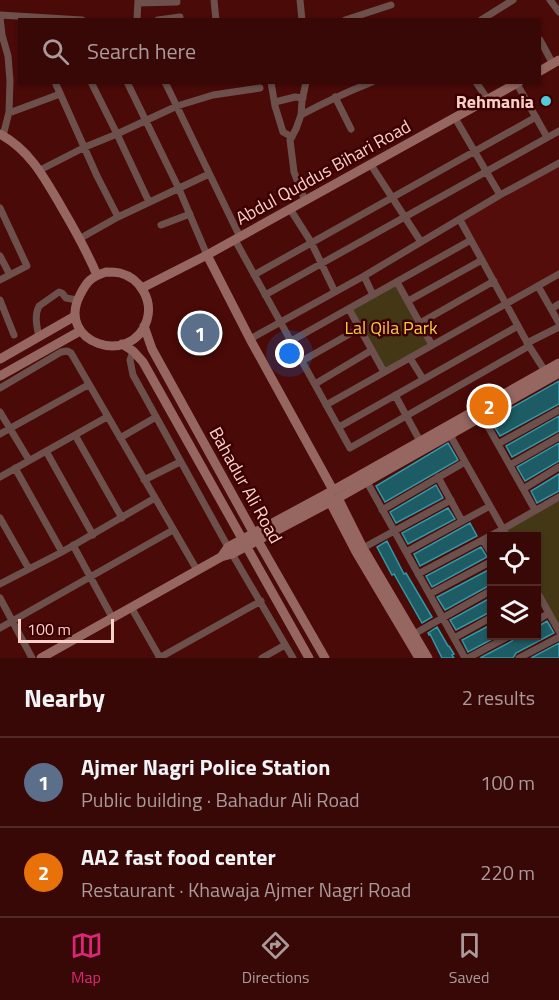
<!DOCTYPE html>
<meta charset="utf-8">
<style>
:root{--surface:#370806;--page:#3e1110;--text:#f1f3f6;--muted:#aa9a9b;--line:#512928;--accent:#db2777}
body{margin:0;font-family:"Titillium Web",sans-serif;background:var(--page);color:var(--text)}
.controls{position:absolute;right:18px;bottom:18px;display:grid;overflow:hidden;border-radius:0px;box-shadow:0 2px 4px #0004}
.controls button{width:54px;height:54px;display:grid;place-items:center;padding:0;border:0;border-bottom:2px solid var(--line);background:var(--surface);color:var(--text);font:30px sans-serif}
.scale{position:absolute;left:18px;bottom:15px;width:96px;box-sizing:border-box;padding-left:6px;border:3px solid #f8d0ca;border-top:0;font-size:16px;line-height:21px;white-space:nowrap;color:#f8d0ca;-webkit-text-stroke:4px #3d0001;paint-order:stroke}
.you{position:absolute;left:290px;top:354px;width:21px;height:21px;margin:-15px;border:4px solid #fff;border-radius:50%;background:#1a73e8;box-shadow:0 0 0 9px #1a73e833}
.badge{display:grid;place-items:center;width:39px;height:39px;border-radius:50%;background:var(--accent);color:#fff;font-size:20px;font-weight:700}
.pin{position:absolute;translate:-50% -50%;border:3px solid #fff;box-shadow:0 2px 6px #0006}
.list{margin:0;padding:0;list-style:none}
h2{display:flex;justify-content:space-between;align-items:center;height:78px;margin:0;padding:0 24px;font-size:26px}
h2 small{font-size:20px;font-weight:400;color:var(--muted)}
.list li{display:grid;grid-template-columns:39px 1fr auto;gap:18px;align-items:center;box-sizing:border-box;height:90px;padding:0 24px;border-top:2px solid var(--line)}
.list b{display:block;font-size:22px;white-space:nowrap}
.list p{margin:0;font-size:20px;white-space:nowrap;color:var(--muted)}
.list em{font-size:20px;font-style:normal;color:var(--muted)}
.icon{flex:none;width:33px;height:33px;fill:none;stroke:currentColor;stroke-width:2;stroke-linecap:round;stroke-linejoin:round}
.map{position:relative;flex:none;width:559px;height:658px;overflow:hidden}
.search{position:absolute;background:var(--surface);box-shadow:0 2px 4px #0004;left:18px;right:18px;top:18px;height:66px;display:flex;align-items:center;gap:15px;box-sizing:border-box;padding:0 21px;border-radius:0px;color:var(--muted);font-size:22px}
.sheet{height:258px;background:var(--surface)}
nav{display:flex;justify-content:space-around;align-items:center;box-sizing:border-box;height:84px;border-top:2px solid var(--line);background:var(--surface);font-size:16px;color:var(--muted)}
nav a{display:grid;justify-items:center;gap:3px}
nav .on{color:var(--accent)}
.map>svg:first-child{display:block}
.built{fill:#540d0b}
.green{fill:#443716}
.building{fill:#1d5c64;stroke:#3398a6;stroke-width:1.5}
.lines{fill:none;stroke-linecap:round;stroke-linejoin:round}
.street{stroke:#6d4f4b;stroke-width:7}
.secondary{stroke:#966660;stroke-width:9}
.poi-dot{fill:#53cbdb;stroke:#3d0001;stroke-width:2}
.labels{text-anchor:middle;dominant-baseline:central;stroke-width:5;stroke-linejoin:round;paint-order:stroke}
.poi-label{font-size:18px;font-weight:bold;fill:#f8d0ca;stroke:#3d0001;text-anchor:end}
.street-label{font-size:18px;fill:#f8d0ca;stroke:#3d0001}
.park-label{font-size:18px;fill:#f9c946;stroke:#3d0001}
</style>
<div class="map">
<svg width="559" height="658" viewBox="0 0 559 658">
<rect width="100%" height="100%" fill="#490a08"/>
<path class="built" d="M 559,166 L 559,273 L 506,303 L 461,220 Z"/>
<path class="green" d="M 397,282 L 432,345 L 384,372 L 349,309 Z
M 559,497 L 559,631 L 537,590 L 536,536 L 507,536 L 503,529 Z"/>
<path class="building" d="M 559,381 L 559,404 L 500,436 L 490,420 Z
M 559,416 L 559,431 L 512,457 L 506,446 Z
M 448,443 L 458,460 L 385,502 L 376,486 Z
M 559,443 L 559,461 L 525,481 L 517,467 Z
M 559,474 L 559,491 L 537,503 L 531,491 Z
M 436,485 L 443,498 L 396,523 L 390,512 Z
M 448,508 L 455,519 L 408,544 L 402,533 Z
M 470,523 L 477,536 L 420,566 L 414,554 Z
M 387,541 L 404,574 L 406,573 L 432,617 L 422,623 L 394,574 L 392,575 L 377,547 Z
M 481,547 L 487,557 L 432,587 L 426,576 Z
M 492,568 L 492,584 L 445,610 L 437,597 Z
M 492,597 L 492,611 L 456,630 L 450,620 Z
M 547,621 L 554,633 L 516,653 L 513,658 L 480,658 L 512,641 L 515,636 L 537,636 L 537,627 Z
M 492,624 L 492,636 L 498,636 L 468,652 L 462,640 Z
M 437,627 L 448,646 L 449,646 L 454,654 L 452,655 L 454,658 L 442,658 L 430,634 L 429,635 L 428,633 Z
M 559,643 L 559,658 L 531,658 Z"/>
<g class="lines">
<path class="street" d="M 214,0 L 216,20
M 300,0 L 302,20
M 550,0 L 559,12
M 138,3 L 177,2
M 0,15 L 82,20
M 0,17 L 2,35 L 8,56 L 10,81 L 9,112 L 3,136
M 137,20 L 138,0
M 158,20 L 180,17
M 345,20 L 391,5
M 481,20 L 513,0
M 540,40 L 553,64
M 55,82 L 97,176 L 118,217
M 91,82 L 117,134 L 149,202
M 127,82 L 179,189 L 207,255
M 165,82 L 240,237
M 271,82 L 275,106 L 283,132 L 292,137
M 476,82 L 488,100
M 517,84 L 547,137
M 335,97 L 351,129
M 275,102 L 295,97 L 303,98
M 9,113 L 60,94
M 301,115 C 325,102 347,92 372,82
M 455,118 L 500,195
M 371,165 L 421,242
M 40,170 L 85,147 L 117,134 L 177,106 L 213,95 L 260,88
M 305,201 L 294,172 L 290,140 L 296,129 L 301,115 L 302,101 L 306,82
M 0,208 L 27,266 L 0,280
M 290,209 L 311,242 L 335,292
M 460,220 L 529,346 L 545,371
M 161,225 L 190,214
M 79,239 L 118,217 L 209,174
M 235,240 L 350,448 L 529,346
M 0,256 L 10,275
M 254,275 L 536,117
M 364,276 L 373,295
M 397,282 L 432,345
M 538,286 L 559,323
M 265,295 L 559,131
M 0,300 L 14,335
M 408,301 L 482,260
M 349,309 L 384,372
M 551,309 L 559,304
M 420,323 L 494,281
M 39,337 C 37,327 34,316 39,306 L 59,292 L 62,293 L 66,298 L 77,300
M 250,339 L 364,276 L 500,195 L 559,163
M 291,341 L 471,240
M 527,343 L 559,327
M 133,351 L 130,360 L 133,375 L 228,547 L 293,658
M 410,358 L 423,379
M 302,361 L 360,328
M 315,384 L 372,350
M 0,388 L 61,352 L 67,351 L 71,353 L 197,570
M 395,395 L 420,441
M 326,405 L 559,274
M 0,412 L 29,460
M 482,416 L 535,510
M 339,427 L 518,326
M 0,434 L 88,385
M 75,435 L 122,518
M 450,435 L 507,536
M 120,438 L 156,417
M 498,444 L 559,410
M 46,451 L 93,535
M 510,465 L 559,437
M 15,468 L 62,552
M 0,477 L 107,417
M 438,477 L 462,521
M 144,480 L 180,462
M 367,482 L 465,658
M 523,489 L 559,467
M 382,510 L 465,462
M 0,518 L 29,569
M 483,540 L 492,555
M 73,545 L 112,617
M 363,548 L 451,500
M 406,552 L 490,506
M 418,574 L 503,529 L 559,497
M 0,584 L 62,552 L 155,498
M 536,590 L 559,631
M 430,594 L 492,561
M 0,598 L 32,658
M 131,607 L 160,658
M 536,621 L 549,613
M 0,628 L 173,530
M 414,634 L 492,590
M 454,638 L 492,617
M 159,658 L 261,601
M 262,658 L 285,645
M 468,658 L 509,636
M 519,658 L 559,637"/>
<path class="secondary" d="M 540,71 L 559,60
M 0,134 C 31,151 45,179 62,208 C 75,230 87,252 97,275
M 207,255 L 250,339 L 333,490
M 106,272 C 110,272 116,272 120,273 C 140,278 153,300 147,320 C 132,368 55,343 80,295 C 87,281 91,277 106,272 Z
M 142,288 L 207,255 L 519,82
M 144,326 L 152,349 L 258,541 L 325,658
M 122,344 L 133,351 L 143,362 L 309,658
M 0,359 L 75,316
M 0,376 L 80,331
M 338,498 L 363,548 L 428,658
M 330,502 L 356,552 L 419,658
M 221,557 L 232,554 L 338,498 L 559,373
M 41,658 L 221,557 L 228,547 L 330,492 L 559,363"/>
</g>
<circle class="poi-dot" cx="546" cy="101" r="6"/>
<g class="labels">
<g class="poi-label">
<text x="534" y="101">Rehmania</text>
</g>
<g class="street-label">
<text transform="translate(323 172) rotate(-29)">Abdul Quddus Bihari Road</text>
<text transform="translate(246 485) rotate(61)">Bahadur Ali Road</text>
</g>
<g class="park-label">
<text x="391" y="327">Lal Qila Park</text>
</g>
</g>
</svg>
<div class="controls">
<button><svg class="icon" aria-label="locate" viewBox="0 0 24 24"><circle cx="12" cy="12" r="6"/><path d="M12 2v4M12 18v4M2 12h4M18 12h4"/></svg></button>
<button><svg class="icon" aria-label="layers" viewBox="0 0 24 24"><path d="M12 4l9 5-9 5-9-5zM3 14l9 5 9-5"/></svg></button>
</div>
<div class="scale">100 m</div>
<div class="you"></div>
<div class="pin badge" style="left:200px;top:333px;background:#5c6f8a">1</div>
<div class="pin badge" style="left:489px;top:406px;background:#e8710a">2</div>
<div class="search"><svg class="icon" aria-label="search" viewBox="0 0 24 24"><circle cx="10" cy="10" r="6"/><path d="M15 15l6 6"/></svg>Search here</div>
</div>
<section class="sheet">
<h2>Nearby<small>2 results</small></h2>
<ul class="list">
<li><span class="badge" style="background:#5c6f8a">1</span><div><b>Ajmer Nagri Police Station</b><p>Public building · Bahadur Ali Road</p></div><em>100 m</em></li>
<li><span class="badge" style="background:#e8710a">2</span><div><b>AA2 fast food center</b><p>Restaurant · Khawaja Ajmer Nagri Road</p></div><em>220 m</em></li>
</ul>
</section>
<nav>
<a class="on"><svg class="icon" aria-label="map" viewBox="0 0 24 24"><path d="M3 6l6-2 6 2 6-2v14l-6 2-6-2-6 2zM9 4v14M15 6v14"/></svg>Map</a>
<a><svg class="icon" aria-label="directions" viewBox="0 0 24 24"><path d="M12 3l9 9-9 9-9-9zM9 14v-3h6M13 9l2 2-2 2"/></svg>Directions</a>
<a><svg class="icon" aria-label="saved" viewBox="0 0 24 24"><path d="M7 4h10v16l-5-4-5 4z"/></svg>Saved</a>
</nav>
